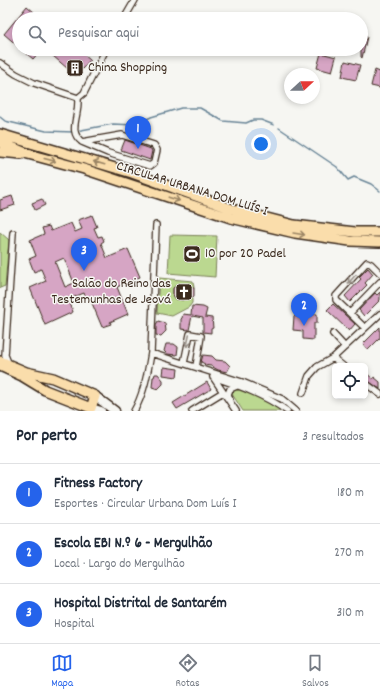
<!DOCTYPE html>
<html lang="pt">
<meta charset="utf-8">
<style>
:root{--surface:#fff;--page:#f6f6f7;--text:#1f2937;--muted:#747a83;--line:#e0e1e3;--accent:#2563eb}
body{margin:0;font-family:Dekko,sans-serif;background:var(--page);color:var(--text)}
.controls{position:absolute;right:12px;bottom:12px;display:grid;overflow:hidden;border-radius:6px;box-shadow:0 2px 6px #0003}
.controls button{width:36px;height:36px;display:grid;place-items:center;padding:0;border:0;border-bottom:1px solid var(--line);background:var(--surface);color:var(--text);font:20px sans-serif}
.compass{position:absolute;left:284px;top:68px;width:36px;height:36px;border-radius:50%;background:var(--surface);box-shadow:0 2px 6px #0003;rotate:69deg}
.you{position:absolute;left:261px;top:144px;width:14px;height:14px;margin:-10px;border:3px solid #fff;border-radius:50%;background:#1a73e8;box-shadow:0 0 0 6px #1a73e833}
.badge{display:grid;place-items:center;width:26px;height:26px;border-radius:50%;background:var(--accent);color:#fff;font-size:13px;font-weight:700}
.pin{position:absolute;translate:-50% -33px;filter:drop-shadow(0 1px 2px #0008)}
.pin::after{content:'';position:absolute;top:21px;width:14px;height:12px;background:inherit;clip-path:polygon(0 0,100% 0,50% 100%)}
.list{margin:0;padding:0;list-style:none}
h2{display:flex;justify-content:space-between;align-items:center;height:52px;margin:0;padding:0 16px;font-size:17px}
h2 small{font-size:13px;font-weight:400;color:var(--muted)}
.list li{display:grid;grid-template-columns:26px 1fr auto;gap:12px;align-items:center;box-sizing:border-box;height:60px;padding:0 16px;border-top:1px solid var(--line)}
.list b{display:block;font-size:15px;white-space:nowrap}
.list p{margin:0;font-size:13px;white-space:nowrap;color:var(--muted)}
.list em{font-size:13px;font-style:normal;color:var(--muted)}
.icon{flex:none;width:22px;height:22px;fill:none;stroke:currentColor;stroke-width:2;stroke-linecap:round;stroke-linejoin:round}
.map{position:relative;flex:none;width:380px;height:411px;overflow:hidden}
.search{position:absolute;background:var(--surface);box-shadow:0 2px 6px #0003;left:12px;right:12px;top:12px;height:44px;display:flex;align-items:center;gap:10px;box-sizing:border-box;padding:0 14px;border-radius:22px;color:var(--muted);font-size:15px}
.sheet{height:232px;background:var(--surface)}
nav{display:flex;justify-content:space-around;align-items:center;box-sizing:border-box;height:56px;border-top:1px solid var(--line);background:var(--surface);font-size:11px;color:var(--muted)}
nav a{display:grid;justify-items:center;gap:2px}
nav .on{color:var(--accent)}
.map>svg:first-child{display:block}
.green{fill:#bbd890;stroke:#7b8157}
.lines{fill:none;stroke-linecap:round;stroke-linejoin:round}
.stream{stroke:#698597;stroke-width:1.5}
.building{fill:#d6a5c4;stroke:#3b2a1e;fill-rule:evenodd}
.minor-casing{stroke:#3b2a1e;stroke-width:8}
.secondary-casing{stroke:#3b2a1e;stroke-width:11}
.primary-casing{stroke:#3b2a1e;stroke-width:12}
.trunk-casing{stroke:#3b2a1e;stroke-width:12}
.minor{stroke:#f6f6f2;stroke-width:5.5}
.secondary{stroke:#f6f6f2;stroke-width:8}
.primary{stroke:#faddab;stroke-width:9}
.trunk{stroke:#faddab;stroke-width:9}
.oneway{stroke:#9a8464}
.oneway2{stroke:#989088}
.labels{text-anchor:middle;dominant-baseline:central;stroke-width:3;stroke-linejoin:round;paint-order:stroke}
.poi-label{font-size:14px;fill:#3b2a1e;stroke:#f6f6f2;text-anchor:start}
.street-label{font-size:14px;fill:#3b2a1e;stroke:#f6f6f2}
</style>
<div class="map">
<svg width="380" height="411" viewBox="0 0 380 411">
<rect width="100%" height="100%" fill="#f6f6f2"/>
<filter id="ink" filterUnits="userSpaceOnUse"><feTurbulence type="fractalNoise" baseFrequency=".025" numOctaves="2"/><feDisplacementMap in="SourceGraphic" scale="8" xChannelSelector="R" yChannelSelector="G"/><feConvolveMatrix kernelMatrix="1 2 1 2 8 2 1 2 1" color-interpolation-filters="sRGB"/></filter>
<g filter="url(#ink)">
<path class="green" d="M 0,232 L 9,240 L 5,286 L 0,288 Z
M 170,235 L 217,236 L 215,277 L 168,273 Z
M 159,278 L 193,281 L 194,288 L 189,287 L 189,285 L 179,284 L 173,289 L 173,295 L 176,299 L 183,300 L 184,296 L 192,297 L 192,303 L 189,307 L 172,316 L 157,313 Z
M 243,387 L 282,411 L 243,411 L 232,394 L 234,389 Z"/>
<g class="lines">
<path class="stream" d="M 0,117 L 5,121 L 46,131 L 73,132
M 279,128 L 337,167 L 348,180 L 354,177 L 371,184 L 380,191
M 76,131 L 113,124 L 135,125 L 151,117 L 181,108 L 200,108 L 223,121 L 246,123 L 253,120 L 261,120 L 274,125"/>
</g>
<path class="building" d="M 27,6 L 42,19 L 19,19 L 19,47 L 4,34 Z
M 361,35 L 367,37 L 362,58 L 361,57 Z
M 21,49 L 42,49 L 33,59 Z
M 45,49 L 77,49 L 90,60 L 76,76 Z
M 321,53 L 336,57 L 332,72 L 317,68 Z
M 345,61 L 360,65 L 356,80 L 342,77 Z
M 375,70 L 380,72 L 380,88 L 371,86 Z
M 125,140 L 151,149 L 152,151 L 150,160 L 121,150 Z
M 12,196 L 15,205 L 0,210 L 0,200 Z
M 42,199 L 45,205 L 35,210 L 32,203 Z
M 92,215 L 97,227 L 94,228 L 98,237 L 102,236 L 104,241 L 101,243 L 107,258 L 128,249 L 140,277 L 117,287 L 128,314 L 110,322 L 111,324 L 102,327 L 89,296 L 86,298 L 84,293 L 69,299 L 73,312 L 45,325 L 30,288 L 46,281 L 41,269 L 34,272 L 29,259 L 36,256 L 30,240 L 44,234 L 42,228 L 49,226 L 51,231 L 71,223 L 75,232 L 82,229 L 78,220 ZM 64,258 L 74,283 L 65,287 L 55,262 Z
M 368,268 L 373,274 L 365,283 L 367,285 L 350,302 L 345,296 L 361,279 L 359,277 Z
M 179,284 L 189,285 L 189,287 L 194,288 L 194,297 L 184,296 L 183,300 L 176,299 L 173,295 L 173,288 Z
M 380,292 L 380,300 L 364,316 L 359,310 L 375,293 L 377,295 Z
M 333,304 L 355,324 L 349,331 L 327,310 Z
M 192,306 L 203,307 L 207,309 L 205,317 L 212,318 L 213,328 L 211,329 L 211,333 L 203,332 L 203,318 L 192,316 L 189,330 L 181,329 L 181,319 L 182,318 L 183,314 L 191,315 Z
M 309,314 L 317,314 L 317,323 L 314,323 L 314,340 L 303,339 L 303,331 L 293,330 L 294,316 L 309,316 Z
M 158,321 L 165,323 L 166,331 L 161,336 L 156,335 L 156,325 Z
M 380,327 L 380,338 L 368,350 L 363,344 Z
M 166,344 L 174,344 L 178,347 L 177,355 L 167,354 L 164,351 Z
M 203,355 L 212,356 L 216,360 L 225,361 L 230,366 L 227,372 L 218,370 L 211,366 L 204,365 L 205,364 L 201,362 Z
M 164,367 L 178,369 L 177,377 L 163,375 Z
M 365,372 L 373,379 L 374,377 L 380,382 L 380,389 L 365,379 Z
M 155,374 L 158,374 L 163,380 L 163,384 L 158,389 L 152,387 L 153,377 L 154,377 Z
M 207,382 L 211,389 L 177,409 L 173,403 Z"/>
<g class="lines">
<defs>
<path id="minor" d="M 124,19 L 135,0
M 0,63 L 16,74 L 34,83 L 78,98
M 78,98 C 78,102 78,107 77,112 C 75,124 71,134 82,142 L 122,135 L 154,145 L 157,150 L 154,163 L 150,166 L 108,153 L 82,142
M 78,98 L 84,93 L 106,49
M 350,313 L 380,282
M 365,328 L 336,300 L 336,296 L 367,262 L 371,264 L 380,273
M 333,334 L 345,347
M 151,353 L 242,382 L 282,399 L 296,411
M 333,358 L 343,366
M 184,363 L 190,334 L 201,336 L 196,367
M 9,365 L 5,355 L 13,233
M 213,377 C 240,386 265,395 287,411
M 213,377 L 236,411
M 365,383 L 380,394
M 303,393 L 309,376 L 317,367 L 333,358 L 380,314
M 230,400 L 228,394 L 230,389 L 239,385
M 134,411 C 144,394 148,372 151,353 L 156,225
M 192,411 L 223,392"/>
<path id="secondary" d="M 95,396 L 115,411
M 91,408 L 101,411"/>
<path id="primary" d="M 0,361 L 26,372 L 53,378 L 95,396 L 91,408 L 45,390 L 22,376 L 0,366"/>
<path id="trunk" d="M 0,134 L 132,173 L 232,209 L 294,225 L 355,232 L 380,232
M 0,142 L 28,154 L 84,169 L 231,218 L 295,233 L 350,241 L 380,242
M 0,152 L 21,154"/>
</defs>
<use href="#minor" class="minor-casing"/>
<use href="#secondary" class="secondary-casing"/>
<use href="#primary" class="primary-casing"/>
<use href="#trunk" class="trunk-casing"/>
<use href="#minor" class="minor"/>
<use href="#secondary" class="secondary"/>
<use href="#primary" class="primary"/>
<use href="#trunk" class="trunk"/>
</g>
<defs><path id="oneway-shaft" d="M-6 0H5M1.5-3L5.5 0L1.5 3" fill="none" stroke-width="1.6" stroke-linecap="round" stroke-linejoin="round"/></defs>
<g class="oneway">
<use href="#oneway-shaft" transform="translate(50 160) rotate(15)"/>
<use href="#oneway-shaft" transform="translate(99 163) rotate(-164)"/>
<use href="#oneway-shaft" transform="translate(174 199) rotate(18)"/>
<use href="#oneway-shaft" transform="translate(299 234) rotate(9)"/>
</g>
<g class="oneway2">
<use href="#oneway-shaft" transform="translate(352 279) rotate(132)"/>
<use href="#oneway-shaft" transform="translate(188 341) rotate(102)"/>
</g>
</g>
<defs>
<symbol id="building-square" viewBox="-11 -11 22 22"><rect x="-9" y="-9" width="18" height="18" rx="4" fill="#3b2a1e" stroke="#f6f6f2"/><path d="M-4-6H4V6H1V3H-1V6H-4ZM-2.5-4.3h1.7v1.8h-1.7ZM.8-4.3h1.7v1.8H.8ZM-2.5-1h1.7V.8h-1.7ZM.8-1h1.7V.8H.8Z" fill="#fff"/></symbol>
<symbol id="stadium-square" viewBox="-11 -11 22 22"><rect x="-9" y="-9" width="18" height="18" rx="4" fill="#3b2a1e" stroke="#f6f6f2"/><path d="M0-5a6.5 5 0 1 0 0 10a6.5 5 0 1 0 0-10ZM-3.5-1.8h7v3.6h-7Z" fill="#fff"/></symbol>
<symbol id="church-square" viewBox="-11 -11 22 22"><rect x="-9" y="-9" width="18" height="18" rx="4" fill="#3b2a1e" stroke="#f6f6f2"/><path d="M-1.2-6h2.4v3.5h3.3v2.4h-3.3V6h-2.4V-.1h-3.3v-2.4h3.3Z" fill="#fff"/></symbol>
</defs>
<g fill-rule="evenodd">
<use href="#building-square" x="65" y="58" width="20" height="20"/>
<use href="#stadium-square" x="182" y="244" width="20" height="20"/>
<use href="#church-square" x="174" y="282" width="20" height="20"/>
</g>
<g class="labels">
<g class="poi-label">
<text x="88" y="68">China Shopping</text>
<text x="205" y="254">10 por 20 Padel</text>
<text x="171" y="284" text-anchor="end">Salão do Reino das<tspan x="171" dy="16">Testemunhas de Jeová</tspan></text>
</g>
<g class="street-label">
<text transform="translate(192 189) rotate(17)">CIRCULAR URBANA DOM LUÍS I</text>
</g>
</g>
</svg>
<div class="controls">
<button><svg class="icon" aria-label="locate" viewBox="0 0 24 24"><circle cx="12" cy="12" r="6"/><path d="M12 2v4M12 18v4M2 12h4M18 12h4"/></svg></button>
</div>
<svg class="compass" viewBox="-18 -18 36 36"><path d="M0-13l5 13h-10z" fill="#e53935"/><path d="M0 13l5-13h-10z" fill="#747a83"/></svg>
<div class="you"></div>
<div class="pin badge" style="left:138px;top:149px">1</div>
<div class="pin badge" style="left:304px;top:326px">2</div>
<div class="pin badge" style="left:84px;top:271px">3</div>
<div class="search"><svg class="icon" aria-label="search" viewBox="0 0 24 24"><circle cx="10" cy="10" r="6"/><path d="M15 15l6 6"/></svg>Pesquisar aqui</div>
</div>
<section class="sheet">
<h2>Por perto<small>3 resultados</small></h2>
<ul class="list">
<li><span class="badge">1</span><div><b>Fitness Factory</b><p>Esportes · Circular Urbana Dom Luís I</p></div><em>180 m</em></li>
<li><span class="badge">2</span><div><b>Escola EB1 N.º 6 - Mergulhão</b><p>Local · Largo do Mergulhão</p></div><em>270 m</em></li>
<li><span class="badge">3</span><div><b>Hospital Distrital de Santarém</b><p>Hospital</p></div><em>310 m</em></li>
</ul>
</section>
<nav>
<a class="on"><svg class="icon" aria-label="map" viewBox="0 0 24 24"><path d="M3 6l6-2 6 2 6-2v14l-6 2-6-2-6 2zM9 4v14M15 6v14"/></svg>Mapa</a>
<a><svg class="icon" aria-label="directions" viewBox="0 0 24 24"><path d="M12 3l9 9-9 9-9-9zM9 14v-3h6M13 9l2 2-2 2"/></svg>Rotas</a>
<a><svg class="icon" aria-label="saved" viewBox="0 0 24 24"><path d="M7 4h10v16l-5-4-5 4z"/></svg>Salvos</a>
</nav>
